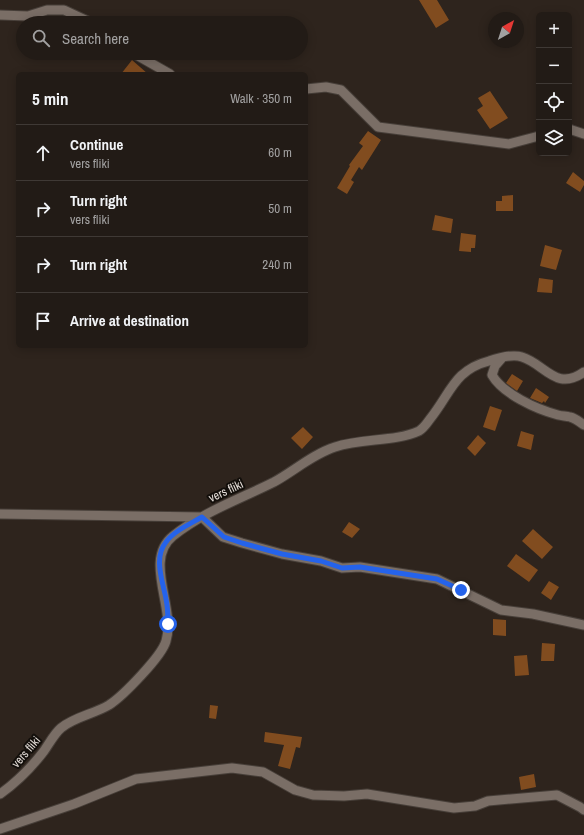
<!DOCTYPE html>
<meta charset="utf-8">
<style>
:root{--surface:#221b16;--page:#2a241f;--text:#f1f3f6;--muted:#a2a1a1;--line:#3f3935}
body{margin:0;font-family:"Archivo Narrow",sans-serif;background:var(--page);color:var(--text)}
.controls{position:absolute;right:12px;top:12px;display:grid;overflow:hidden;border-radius:6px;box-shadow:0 2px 10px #0003}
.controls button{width:36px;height:36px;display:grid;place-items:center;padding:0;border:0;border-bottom:1px solid var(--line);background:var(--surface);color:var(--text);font:20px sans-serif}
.compass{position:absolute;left:488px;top:12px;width:36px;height:36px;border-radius:50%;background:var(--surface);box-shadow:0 2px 10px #0003;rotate:39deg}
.stop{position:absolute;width:12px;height:12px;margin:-9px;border:3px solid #2563eb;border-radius:50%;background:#fff}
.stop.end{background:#2563eb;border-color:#fff;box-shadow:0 1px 4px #0008}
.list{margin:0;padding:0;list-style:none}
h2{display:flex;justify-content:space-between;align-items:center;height:52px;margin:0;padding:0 16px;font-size:17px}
h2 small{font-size:13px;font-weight:400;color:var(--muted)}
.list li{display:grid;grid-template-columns:26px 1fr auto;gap:12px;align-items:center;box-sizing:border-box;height:56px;padding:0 16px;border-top:1px solid var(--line)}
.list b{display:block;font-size:15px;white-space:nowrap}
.list p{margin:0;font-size:13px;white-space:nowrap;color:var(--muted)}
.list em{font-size:13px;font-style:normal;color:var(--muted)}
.icon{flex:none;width:22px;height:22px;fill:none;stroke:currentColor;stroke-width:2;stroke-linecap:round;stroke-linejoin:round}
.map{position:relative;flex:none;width:584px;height:835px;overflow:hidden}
.search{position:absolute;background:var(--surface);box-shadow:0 2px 10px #0003;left:16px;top:16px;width:292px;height:44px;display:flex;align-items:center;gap:10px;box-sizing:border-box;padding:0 14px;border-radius:22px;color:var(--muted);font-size:15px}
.panel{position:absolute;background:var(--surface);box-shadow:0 2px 10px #0003;left:16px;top:72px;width:292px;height:276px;border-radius:6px}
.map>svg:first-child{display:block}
.building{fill:#814c1f}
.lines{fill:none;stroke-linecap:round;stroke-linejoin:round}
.minor-casing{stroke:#473f39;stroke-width:11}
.minor{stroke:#7a6e66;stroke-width:9}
.route{stroke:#2563eb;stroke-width:5}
.labels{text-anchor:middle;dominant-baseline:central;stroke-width:4;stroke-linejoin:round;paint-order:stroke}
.street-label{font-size:12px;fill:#e4ddd8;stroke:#130f0b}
</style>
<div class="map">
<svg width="584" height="835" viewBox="0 0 584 835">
<rect width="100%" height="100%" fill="#2e241d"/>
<path class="building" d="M 419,0 L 437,0 L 449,20 L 436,28 Z
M 132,60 L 148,74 L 121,74 Z
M 490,91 L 508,118 L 490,129 L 477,110 L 483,106 L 478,98 Z
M 368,131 L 381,140 L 362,170 L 359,167 L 351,180 L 354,182 L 347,194 L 337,188 L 350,166 L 349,165 L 363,146 L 359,143 Z
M 573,172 L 584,181 L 584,185 L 580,192 L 566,183 Z
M 513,195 L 513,211 L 496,211 L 496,201 L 502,201 L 502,196 Z
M 435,215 L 453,219 L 451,233 L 432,230 Z
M 461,233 L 476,235 L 475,248 L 471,248 L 471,252 L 459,251 Z
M 545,245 L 562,250 L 556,270 L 540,266 Z
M 539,278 L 553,280 L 552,293 L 537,292 Z
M 512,374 L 523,381 L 517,391 L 506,383 Z
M 536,388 L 549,397 L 545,403 L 544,401 L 542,403 L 530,398 Z
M 490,406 L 502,410 L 495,431 L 483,427 Z
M 303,427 L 313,437 L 302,449 L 291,438 Z
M 521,431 L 534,435 L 531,450 L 517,446 Z
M 478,435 L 486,443 L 475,456 L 467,448 Z
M 349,522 L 360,529 L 352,538 L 342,532 Z
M 533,529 L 553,547 L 542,559 L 522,541 Z
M 516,554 L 538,570 L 529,582 L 507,566 Z
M 549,581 L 559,587 L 551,600 L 541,593 Z
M 493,619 L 506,620 L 506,636 L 493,635 Z
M 542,643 L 555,644 L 554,661 L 541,661 Z
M 527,655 L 529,675 L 515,676 L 514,656 Z
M 210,705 L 218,706 L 216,719 L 209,718 Z
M 265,732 L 302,737 L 300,748 L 296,747 L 290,769 L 278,766 L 284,745 L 264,742 Z
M 534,774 L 536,787 L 521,790 L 519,777 Z"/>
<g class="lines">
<defs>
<path id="minor" d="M 0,15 L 28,16 L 47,10 L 64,10 L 92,23
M 133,53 L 170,74
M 306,89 L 326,87 L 341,90 L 378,127 L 509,144 L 539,136
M 569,129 L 584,134
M 502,358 L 495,366 L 492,375 C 503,394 536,409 558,415 C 562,416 566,416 570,417 C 575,418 580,422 584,425
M 0,514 L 202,517 L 223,537 L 242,543 L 282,554 L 321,561 L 342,568 L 360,567 L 437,579 L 501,610 L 533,614 L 584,625
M 0,794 C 17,782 31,768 44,751 C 49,744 54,734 61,728 C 74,717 94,714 109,705 C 123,696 162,656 166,641 C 176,608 143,560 173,536 C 203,512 240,499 274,482 C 294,471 313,454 335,447 C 362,438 395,442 419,431 C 424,428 427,423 430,419 C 451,393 454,370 489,361 C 498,358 513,354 522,357 C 545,364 556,392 584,372
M 0,829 L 74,804 L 136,779 L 232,768 L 263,772 L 295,790 L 313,795 L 344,796 L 367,794 L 454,808 L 475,806 L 488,801 L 557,795 L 580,807 L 584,810"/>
</defs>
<use href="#minor" class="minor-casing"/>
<use href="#minor" class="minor"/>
</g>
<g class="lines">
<path class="route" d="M 168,624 C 168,616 168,608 166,599 C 163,582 153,558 166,542 C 174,531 190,524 202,517 L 224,537 L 242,543 L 282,554 L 321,561 L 342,568 L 360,567 L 437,579 L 461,590"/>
</g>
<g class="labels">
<g class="street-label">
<text transform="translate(226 491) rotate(-25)">vers fliki</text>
<text transform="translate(26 752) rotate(-49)">vers fliki</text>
</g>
</g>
</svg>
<div class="controls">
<button>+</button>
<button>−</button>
<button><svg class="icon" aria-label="locate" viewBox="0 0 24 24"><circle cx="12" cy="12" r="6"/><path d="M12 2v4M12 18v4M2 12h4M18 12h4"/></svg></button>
<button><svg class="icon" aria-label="layers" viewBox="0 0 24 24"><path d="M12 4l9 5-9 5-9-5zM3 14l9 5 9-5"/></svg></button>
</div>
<svg class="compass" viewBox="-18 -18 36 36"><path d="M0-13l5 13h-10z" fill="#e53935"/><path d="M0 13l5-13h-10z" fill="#a2a1a1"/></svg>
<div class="stop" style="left:168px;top:624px"></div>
<div class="stop end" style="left:461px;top:590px"></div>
<div class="search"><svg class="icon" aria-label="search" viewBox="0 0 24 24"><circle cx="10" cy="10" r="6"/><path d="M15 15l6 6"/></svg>Search here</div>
<section class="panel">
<h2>5 min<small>Walk · 350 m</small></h2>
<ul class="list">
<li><svg class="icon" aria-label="ahead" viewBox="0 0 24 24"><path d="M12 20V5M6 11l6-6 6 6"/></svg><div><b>Continue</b><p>vers fliki</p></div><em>60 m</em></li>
<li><svg class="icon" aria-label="right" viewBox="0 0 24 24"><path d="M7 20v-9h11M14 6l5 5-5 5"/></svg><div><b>Turn right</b><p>vers fliki</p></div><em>50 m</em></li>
<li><svg class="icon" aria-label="right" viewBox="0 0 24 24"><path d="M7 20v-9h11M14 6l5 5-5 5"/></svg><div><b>Turn right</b></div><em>240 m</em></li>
<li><svg class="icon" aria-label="arrive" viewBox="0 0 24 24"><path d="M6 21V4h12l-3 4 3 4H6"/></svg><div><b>Arrive at destination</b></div></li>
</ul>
</section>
</div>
